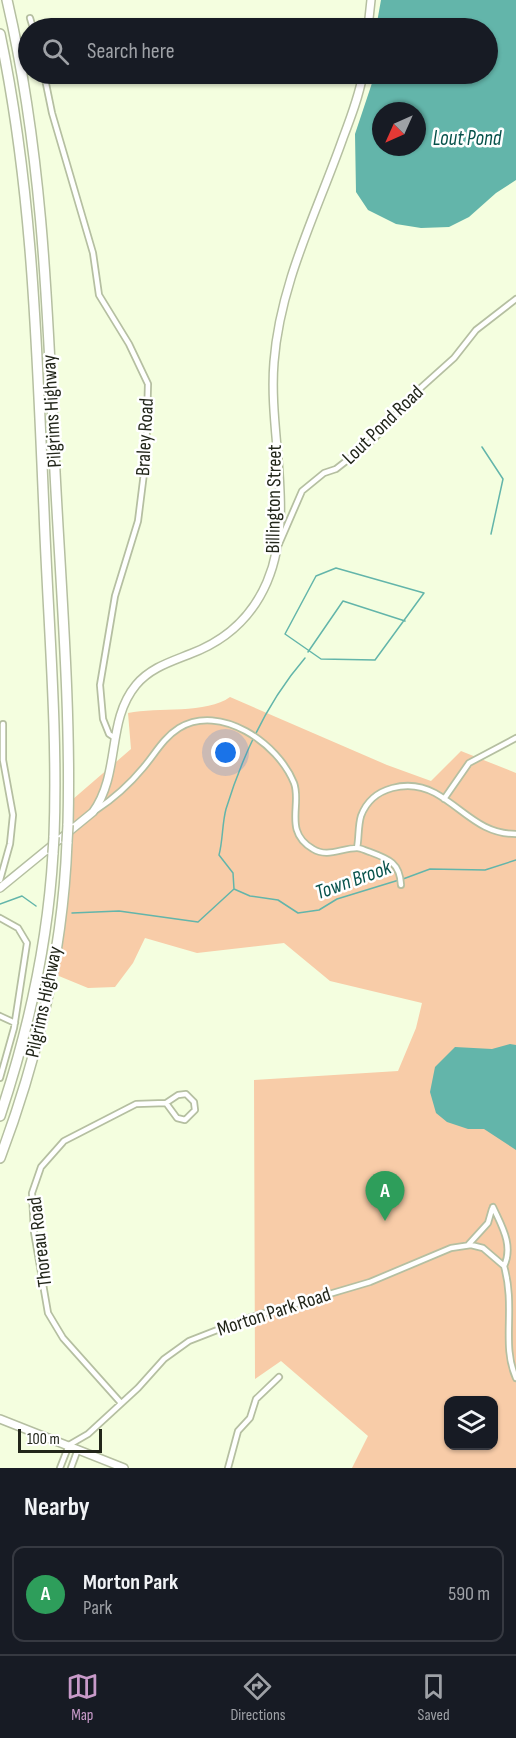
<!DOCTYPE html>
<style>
:root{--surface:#171b24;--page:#242831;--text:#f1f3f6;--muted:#9ea1a6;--line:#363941;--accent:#c89ac9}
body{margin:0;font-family:"Sofia Sans Condensed",sans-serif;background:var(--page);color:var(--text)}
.controls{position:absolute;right:18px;bottom:18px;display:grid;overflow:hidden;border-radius:12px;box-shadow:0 2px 4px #0004}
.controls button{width:54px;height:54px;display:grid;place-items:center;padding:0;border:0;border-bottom:2px solid var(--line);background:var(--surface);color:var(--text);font:30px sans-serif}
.compass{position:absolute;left:372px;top:102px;width:54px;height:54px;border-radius:50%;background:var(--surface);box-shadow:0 2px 4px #0004;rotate:225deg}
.scale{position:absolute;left:18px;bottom:15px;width:84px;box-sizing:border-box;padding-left:6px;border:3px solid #22261a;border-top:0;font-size:16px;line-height:21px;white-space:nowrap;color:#22261a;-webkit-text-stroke:4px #fff;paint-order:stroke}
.you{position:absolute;left:226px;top:753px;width:21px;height:21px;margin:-15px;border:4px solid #fff;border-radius:50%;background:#1a73e8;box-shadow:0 0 0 9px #1a73e833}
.badge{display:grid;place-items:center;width:39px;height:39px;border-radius:50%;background:var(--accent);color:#fff;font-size:20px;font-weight:700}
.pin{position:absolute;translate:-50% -50px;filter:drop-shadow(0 2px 3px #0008)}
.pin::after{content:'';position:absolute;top:32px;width:21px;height:18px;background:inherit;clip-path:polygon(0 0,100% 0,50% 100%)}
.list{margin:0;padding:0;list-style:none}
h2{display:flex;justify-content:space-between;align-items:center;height:78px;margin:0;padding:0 24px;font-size:26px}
h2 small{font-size:20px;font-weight:400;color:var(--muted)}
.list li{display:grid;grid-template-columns:39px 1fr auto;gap:18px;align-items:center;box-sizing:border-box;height:96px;margin:0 12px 12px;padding:0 12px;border:2px solid var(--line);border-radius:12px}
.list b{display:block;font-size:22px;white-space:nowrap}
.list p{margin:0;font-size:20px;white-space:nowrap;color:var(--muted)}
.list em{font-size:20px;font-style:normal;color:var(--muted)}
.icon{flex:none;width:33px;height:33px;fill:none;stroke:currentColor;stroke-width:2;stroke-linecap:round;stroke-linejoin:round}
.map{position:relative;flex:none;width:516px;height:1468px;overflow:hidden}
.search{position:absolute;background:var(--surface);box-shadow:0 2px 4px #0004;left:18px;right:18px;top:18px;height:66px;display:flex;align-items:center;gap:15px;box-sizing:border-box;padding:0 21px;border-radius:33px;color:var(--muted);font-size:22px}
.sheet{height:186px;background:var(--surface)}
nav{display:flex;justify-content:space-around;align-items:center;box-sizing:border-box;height:84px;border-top:2px solid var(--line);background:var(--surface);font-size:16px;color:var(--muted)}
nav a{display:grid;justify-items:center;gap:3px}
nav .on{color:var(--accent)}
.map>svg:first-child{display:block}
.green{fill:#f8cca8;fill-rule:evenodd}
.water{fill:#63b5aa;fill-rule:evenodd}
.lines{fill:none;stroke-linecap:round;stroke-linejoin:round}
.stream{stroke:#63b5aa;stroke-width:1.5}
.street-casing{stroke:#b5bfa1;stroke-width:8}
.secondary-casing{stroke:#b5bfa1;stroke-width:10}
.highway-casing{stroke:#b5bfa1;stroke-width:12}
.street{stroke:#fff;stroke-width:4.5}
.secondary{stroke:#fff;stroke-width:7}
.highway{stroke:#fff;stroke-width:9}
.highway-bridge-casing{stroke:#b5bfa1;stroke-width:12;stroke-linecap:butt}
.highway-bridge{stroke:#fff;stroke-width:9}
.labels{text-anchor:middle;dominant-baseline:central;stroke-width:5;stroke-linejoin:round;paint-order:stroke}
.street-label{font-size:20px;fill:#22261a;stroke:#fff}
.water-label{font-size:21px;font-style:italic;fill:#07524b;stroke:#fff}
</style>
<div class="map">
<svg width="516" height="1468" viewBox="0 0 516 1468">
<rect width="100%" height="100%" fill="#f4fedf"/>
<path class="green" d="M 230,697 L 387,765 L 431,781 L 461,751 L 516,773 L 516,1468 L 352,1468 L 368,1436 L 281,1361 L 255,1379 L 254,1080 L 398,1071 L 416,1028 L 422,1003 L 330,981 L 284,943 L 197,953 L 145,938 L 133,963 L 115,987 L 88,988 L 54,974 L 61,925 L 65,806 L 131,749 L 128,713 C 158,707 207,714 230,697 ZM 448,1400 L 494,1400 L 494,1446 L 448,1446 Z"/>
<path class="water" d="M 381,0 L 516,0 L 516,180 L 496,193 L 469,217 L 449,227 L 421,228 L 396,224 L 368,210 L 356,192 L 355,134 L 375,74 L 488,74 L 488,28 L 376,28 ZM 381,111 L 417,111 L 417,147 L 381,147 Z
M 510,1044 L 516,1045 L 516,1150 L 484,1129 L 468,1129 L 447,1122 L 436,1113 L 430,1092 L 435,1067 L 455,1047 L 492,1049 Z"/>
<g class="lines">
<path class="stream" d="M 482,447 L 503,479 L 491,534
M 336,568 L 424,593 L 375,660 L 321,659 L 285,634 L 316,576 Z
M 308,652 L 343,601 L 405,621
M 403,879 L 430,869 L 485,870 L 516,860
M 234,889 L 233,873 L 219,855 C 223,840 222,824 226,809 C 243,754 267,702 305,658
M 0,904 L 22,896 L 36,906
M 72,913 L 119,911 L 198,922 L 234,889 L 250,896 L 278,900 L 298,913 L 319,910 L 337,899 L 399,880"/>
<defs>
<path id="street" d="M 30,18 L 33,28
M 44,74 L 52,113 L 93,253 L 99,295 L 129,344 L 148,384 L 146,457 L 138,521 L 115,596 L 100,685 L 103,719 L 109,734 L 115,738
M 279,544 L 302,491 L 324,473 L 336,469 L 373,440 L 415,393 L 454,358 L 476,330 L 516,299
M 444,799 L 469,763 L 516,738
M 95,811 C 113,799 129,785 143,768 C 155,754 163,738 179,728 C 220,703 278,743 294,783 C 302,804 283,832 313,849 C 327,858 342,848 357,848 C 361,848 366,851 370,852 C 389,859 400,863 401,885
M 357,848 C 359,838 358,826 361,816 C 372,786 409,779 435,793 C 464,809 480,834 516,834
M 0,880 L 10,844 L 13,815 L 3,760 L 3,724
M 0,918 L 18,928 L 27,943 L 14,1028 L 0,1078
M 0,1016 L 15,1023
M 493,1207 C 501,1225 514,1245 504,1266 C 516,1308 501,1345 516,1378
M 468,1245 L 488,1223 L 492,1209
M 121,1403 L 63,1338 L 48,1313 L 34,1232 L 32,1193 L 41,1167 L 64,1141 L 136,1104 L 166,1103 L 177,1118 L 185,1120 L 195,1110 L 194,1102 L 186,1094 L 178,1095 L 166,1103
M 60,1468 L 69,1445 L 88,1434 L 138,1388 L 164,1359 L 189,1341 L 248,1318 L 370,1282 L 451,1248 L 471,1245 L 483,1248 L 504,1266
M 71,1468 L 78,1449
M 228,1468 L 238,1431 L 250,1418 L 256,1399 L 279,1377"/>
<path id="secondary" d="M 368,28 L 371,0
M 0,888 L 93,812 C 121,773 106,721 136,685 C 150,668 170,662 190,654 C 225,641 252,617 267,582 C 296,514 268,434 274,362 C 280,283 317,212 343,138 C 351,117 359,96 363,74
M 0,1419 L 124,1468"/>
<path id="highway" d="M 7,0 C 43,155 48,314 55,472 C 61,590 71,708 68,825
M 0,34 C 33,191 37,352 44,511 C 48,620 58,729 54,837
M 0,1116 C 28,1032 48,942 53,853
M 0,1158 C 38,1057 63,950 67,842"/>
</defs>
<use href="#street" class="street-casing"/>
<use href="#secondary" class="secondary-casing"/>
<use href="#highway" class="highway-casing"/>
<use href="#street" class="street"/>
<use href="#secondary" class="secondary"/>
<use href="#highway" class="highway"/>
<defs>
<path id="highway-bridge" d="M 67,842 L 68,825
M 53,853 L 54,837"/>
</defs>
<use href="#highway-bridge" class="highway-bridge-casing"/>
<use href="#highway-bridge" class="highway-bridge"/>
</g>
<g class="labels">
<g class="street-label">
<text transform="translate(52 411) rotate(-93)">Pilgrims Highway</text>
<text transform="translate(383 425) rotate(-44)">Lout Pond Road</text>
<text transform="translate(145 437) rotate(-87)">Braley Road</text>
<text transform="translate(274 499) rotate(-89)">Billington Street</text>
<text transform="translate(44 1002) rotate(-78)">Pilgrims Highway</text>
<text transform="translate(40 1242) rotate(-97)">Thoreau Road</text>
<text transform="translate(274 1312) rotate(-18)">Morton Park Road</text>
</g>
<g class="water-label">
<text x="467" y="138">Lout Pond</text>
<text transform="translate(353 880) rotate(-20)">Town Brook</text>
</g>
</g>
</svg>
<div class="controls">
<button><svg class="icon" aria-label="layers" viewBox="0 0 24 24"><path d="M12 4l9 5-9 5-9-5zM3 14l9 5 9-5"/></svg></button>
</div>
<svg class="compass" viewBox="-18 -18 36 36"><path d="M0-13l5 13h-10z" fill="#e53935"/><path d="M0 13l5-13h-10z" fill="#9ea1a6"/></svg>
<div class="scale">100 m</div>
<div class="you"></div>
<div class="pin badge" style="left:385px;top:1221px;background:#2e9e5b">A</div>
<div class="search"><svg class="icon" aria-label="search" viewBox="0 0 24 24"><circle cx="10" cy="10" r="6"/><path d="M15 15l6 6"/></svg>Search here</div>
</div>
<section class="sheet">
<h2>Nearby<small></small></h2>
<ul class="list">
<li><span class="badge" style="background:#2e9e5b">A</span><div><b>Morton Park</b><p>Park</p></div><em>590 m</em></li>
</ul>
</section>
<nav>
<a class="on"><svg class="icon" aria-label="map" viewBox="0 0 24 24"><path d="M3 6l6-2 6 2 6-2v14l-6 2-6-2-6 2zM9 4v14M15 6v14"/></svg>Map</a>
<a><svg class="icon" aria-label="directions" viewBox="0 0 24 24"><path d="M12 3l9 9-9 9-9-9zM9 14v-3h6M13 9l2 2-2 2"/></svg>Directions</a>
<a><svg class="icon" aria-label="saved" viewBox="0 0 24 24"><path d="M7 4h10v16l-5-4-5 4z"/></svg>Saved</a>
</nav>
